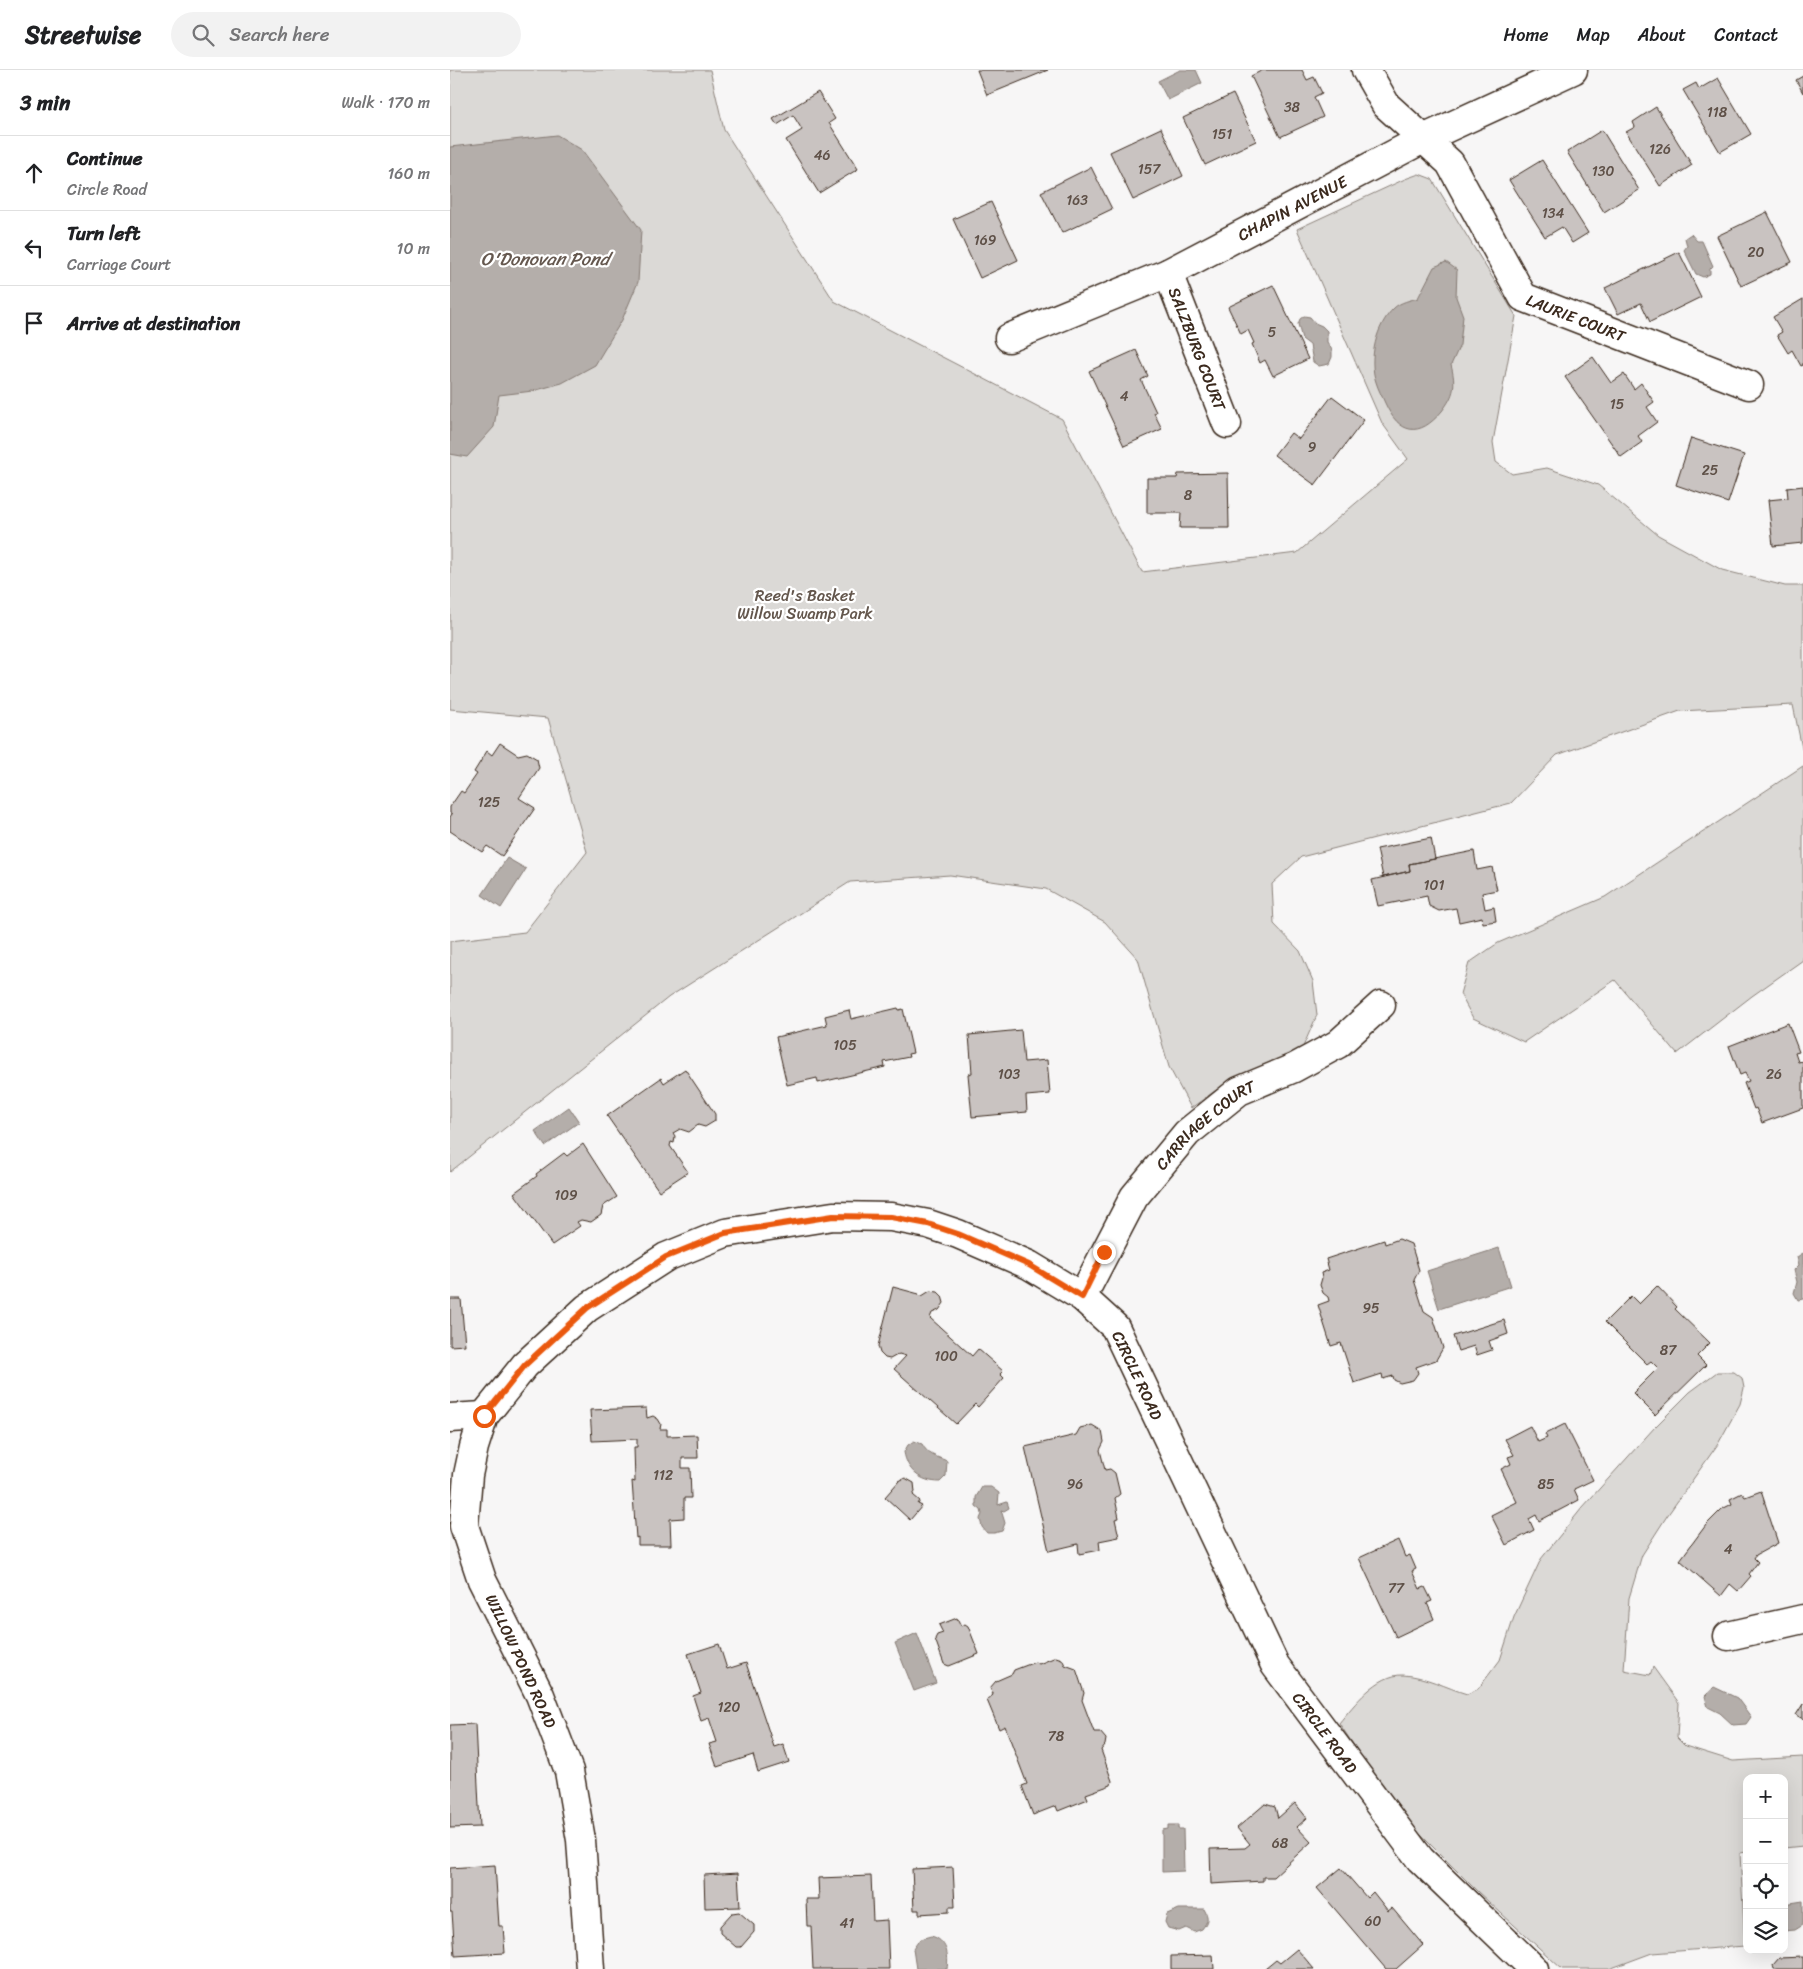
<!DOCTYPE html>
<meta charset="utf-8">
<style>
:root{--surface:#fff;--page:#f2f2f2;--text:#202124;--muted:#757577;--line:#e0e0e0}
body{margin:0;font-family:Sriracha,sans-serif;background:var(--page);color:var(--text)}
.controls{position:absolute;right:15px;bottom:15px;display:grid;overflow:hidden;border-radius:10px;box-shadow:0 5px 20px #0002}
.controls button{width:45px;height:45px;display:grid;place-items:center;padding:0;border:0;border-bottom:1px solid var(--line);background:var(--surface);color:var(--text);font:25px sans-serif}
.stop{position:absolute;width:15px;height:15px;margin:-11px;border:4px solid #ea580c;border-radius:50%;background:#fff}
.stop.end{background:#ea580c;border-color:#fff;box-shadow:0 1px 5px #0008}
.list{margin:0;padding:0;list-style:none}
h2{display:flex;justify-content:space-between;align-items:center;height:65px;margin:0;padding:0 20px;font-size:21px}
h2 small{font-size:16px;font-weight:400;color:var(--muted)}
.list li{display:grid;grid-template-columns:32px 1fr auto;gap:15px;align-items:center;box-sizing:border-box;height:75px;padding:0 20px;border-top:1px solid var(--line)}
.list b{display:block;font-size:19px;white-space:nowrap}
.list p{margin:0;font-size:16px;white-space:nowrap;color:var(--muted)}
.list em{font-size:16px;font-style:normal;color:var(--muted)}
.icon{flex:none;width:28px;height:28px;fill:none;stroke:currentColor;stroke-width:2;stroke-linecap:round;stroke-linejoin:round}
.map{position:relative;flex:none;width:1353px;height:1899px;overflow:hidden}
header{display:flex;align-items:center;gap:30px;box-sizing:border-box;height:70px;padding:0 25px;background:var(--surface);border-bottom:1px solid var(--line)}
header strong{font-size:24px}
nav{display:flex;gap:28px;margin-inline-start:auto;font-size:18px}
.search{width:350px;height:45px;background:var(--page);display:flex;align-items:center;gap:12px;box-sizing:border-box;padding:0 18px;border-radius:28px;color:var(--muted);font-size:19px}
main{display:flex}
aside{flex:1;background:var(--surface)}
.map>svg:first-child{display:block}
.green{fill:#dbd9d6;stroke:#8b827a}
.water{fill:#b4aeaa;stroke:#847972}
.building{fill:#c9c3c1;stroke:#3b2a1e}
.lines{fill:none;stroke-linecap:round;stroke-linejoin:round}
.minor-casing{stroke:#3b2a1e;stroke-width:31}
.minor{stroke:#fff;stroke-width:28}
.route{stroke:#ea580c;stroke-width:6}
.labels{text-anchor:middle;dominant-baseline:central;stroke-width:4.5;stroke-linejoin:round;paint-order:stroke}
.number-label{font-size:14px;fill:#5e5047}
.street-label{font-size:16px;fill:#3b2a1e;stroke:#fff}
.park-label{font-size:16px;fill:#63564c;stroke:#fff}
.water-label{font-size:18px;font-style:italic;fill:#65584f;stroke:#fff}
</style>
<header>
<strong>Streetwise</strong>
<div class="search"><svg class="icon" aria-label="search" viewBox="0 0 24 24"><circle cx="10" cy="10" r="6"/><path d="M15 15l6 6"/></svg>Search here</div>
<nav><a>Home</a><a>Map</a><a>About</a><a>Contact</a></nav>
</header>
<main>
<aside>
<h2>3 min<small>Walk · 170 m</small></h2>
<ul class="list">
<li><svg class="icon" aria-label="ahead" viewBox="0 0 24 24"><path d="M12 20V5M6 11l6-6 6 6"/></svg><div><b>Continue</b><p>Circle Road</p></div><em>160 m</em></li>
<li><svg class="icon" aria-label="left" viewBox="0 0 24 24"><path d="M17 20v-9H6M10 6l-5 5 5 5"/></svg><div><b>Turn left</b><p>Carriage Court</p></div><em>10 m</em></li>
<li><svg class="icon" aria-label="arrive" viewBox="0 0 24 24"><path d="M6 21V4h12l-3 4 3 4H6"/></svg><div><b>Arrive at destination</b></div></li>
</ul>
</aside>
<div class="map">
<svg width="1353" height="1899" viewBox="0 0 1353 1899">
<rect width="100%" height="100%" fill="#f7f6f6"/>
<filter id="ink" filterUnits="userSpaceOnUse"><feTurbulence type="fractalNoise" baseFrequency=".02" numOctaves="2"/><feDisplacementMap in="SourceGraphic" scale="10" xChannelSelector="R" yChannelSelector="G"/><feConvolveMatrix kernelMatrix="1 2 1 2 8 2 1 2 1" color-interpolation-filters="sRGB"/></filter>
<g filter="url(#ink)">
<path class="green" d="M 0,0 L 260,0 L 274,60 L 384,231 L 612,349 L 692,502 L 847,483 L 958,389 L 932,353 L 847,159 L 955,109 L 969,104 L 982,109 L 1066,246 L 1043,372 L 1046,392 L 1062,404 L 1097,398 L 1148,415 L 1208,465 L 1272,500 L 1335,516 L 1353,516 L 1353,683 L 1343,635 L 1230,641 L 1107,685 L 1061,733 L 851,787 L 822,814 L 824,854 L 850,881 L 863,911 L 867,945 L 852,979 L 783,1008 L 741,1038 L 719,997 L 688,889 L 655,852 L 596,819 L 500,805 L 400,812 L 219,927 L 0,1102 L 0,871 L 75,862 L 137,782 L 98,648 L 0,639 Z
M 1353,696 L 1353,890 L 1302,926 L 1227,984 L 1165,910 L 1074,972 L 1023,948 L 1010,924 L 1019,893 L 1048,873 L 1155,827 Z
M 1267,1302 L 1284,1302 L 1292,1308 L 1294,1318 L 1290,1334 L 1268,1374 L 1217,1446 L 1192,1485 L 1179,1528 L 1174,1600 L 1200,1605 L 1203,1597 L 1229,1633 L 1227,1668 L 1235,1676 L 1283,1691 L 1353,1687 L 1353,1776 L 1334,1778 L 1334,1708 L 1297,1708 L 1297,1782 L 1290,1783 L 1295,1876 L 1202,1883 L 1159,1899 L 1112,1899 L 1028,1822 L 948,1742 L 889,1653 C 904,1635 927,1604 953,1605 C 975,1606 997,1618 1017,1624 L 1028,1619 L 1050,1590 L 1064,1547 L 1091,1489 L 1132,1438 L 1205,1357 L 1240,1322 Z"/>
<path class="water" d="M 730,0 L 746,0 L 752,13 L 718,30 L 708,11 Z
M 107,65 L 132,80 L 191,160 L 188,212 L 172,250 L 145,295 L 112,313 L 83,321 L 49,325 L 44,357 L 17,387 L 0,384 L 0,77 Z
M 1241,164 L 1247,171 L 1252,171 L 1263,196 L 1260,199 L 1260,204 L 1253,207 L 1246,204 L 1234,180 L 1237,176 L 1235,168 Z
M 996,192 L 1007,200 L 1006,227 L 1013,246 L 1010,275 L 1001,295 C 1006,315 1005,324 992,341 C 969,369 949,364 935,333 C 932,326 928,319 926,312 C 918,289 926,255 944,238 C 950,232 961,230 968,228 L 984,197 Z
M 854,246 L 860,247 L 865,253 L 872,256 L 877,261 L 877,272 L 882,280 L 882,287 L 879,294 L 869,296 L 863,292 L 860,275 L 852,269 L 848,254 L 850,249 Z
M 57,788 L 76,799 L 51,838 L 32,825 Z
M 119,1037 L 129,1052 L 95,1076 L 85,1061 Z
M 1049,1178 L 1061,1216 L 989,1239 L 977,1201 Z
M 1353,1183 L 1353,1229 L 1348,1230 L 1344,1223 L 1347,1212 L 1344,1200 L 1349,1195 L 1347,1187 Z
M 464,1371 L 472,1374 C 478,1385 485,1386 497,1391 L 496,1406 L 490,1412 C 471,1412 457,1401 454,1382 L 458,1375 Z
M 532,1417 L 541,1417 L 549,1423 L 548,1435 L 557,1432 L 559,1438 L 554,1441 L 551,1440 L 555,1453 L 552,1461 L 544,1463 L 537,1463 L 532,1457 L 530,1449 L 532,1444 L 531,1440 L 526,1436 L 526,1427 Z
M 467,1563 L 486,1613 L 464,1621 L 445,1573 Z
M 1264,1617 L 1287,1628 L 1301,1647 L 1296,1654 L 1283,1655 L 1270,1643 L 1258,1637 L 1255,1626 Z
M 718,1755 L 728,1755 L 728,1759 L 733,1759 L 734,1801 L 712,1802 L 712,1760 L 718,1759 Z
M 1353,1831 L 1353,1855 L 1345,1860 L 1334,1861 L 1334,1834 Z
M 729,1839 L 754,1839 C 759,1848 758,1851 752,1859 L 744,1862 L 736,1858 L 729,1861 L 718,1858 L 715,1852 L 717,1844 Z
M 481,1866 C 497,1870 499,1885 497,1899 L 466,1899 L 463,1879 L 470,1869 Z"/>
<path class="building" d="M 527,0 L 598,0 L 537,25 Z
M 813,0 L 852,0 L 857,10 L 864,7 L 872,23 L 864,27 L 873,47 L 830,67 L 801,6 Z
M 1353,6 L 1353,23 L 1346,10 Z
M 1268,8 L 1301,64 L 1270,82 L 1233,20 L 1246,13 L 1249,19 Z
M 368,22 L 385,49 L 379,53 L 408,99 L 369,123 L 336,70 L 352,60 L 351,58 L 343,45 L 327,55 L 323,49 Z
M 783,24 L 806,71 L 755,95 L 733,48 Z
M 1206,37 L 1242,95 L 1210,116 L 1176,62 L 1185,57 L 1183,52 Z
M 711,58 L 733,106 L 683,130 L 660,82 Z
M 1152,60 L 1189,120 L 1154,142 L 1117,82 Z
M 1092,90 L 1138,163 L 1122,173 L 1112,157 L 1095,167 L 1059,110 Z
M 641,97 L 662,139 L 612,163 L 591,122 Z
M 541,132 L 568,190 L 530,208 L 503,149 Z
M 1317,142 L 1342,192 L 1291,216 L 1267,166 Z
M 1229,182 L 1251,227 L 1200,252 L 1191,233 L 1168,244 L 1155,218 Z
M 823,215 L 858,289 L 823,306 L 815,290 L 810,293 L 802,274 L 804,273 L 798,260 L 791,264 L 778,237 Z
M 1353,229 L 1353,295 L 1351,296 L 1342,280 L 1338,283 L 1327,265 L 1332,262 L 1323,247 Z
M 686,280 L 698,306 L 691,310 L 706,342 L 704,343 L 712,359 L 674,376 L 639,301 Z
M 1143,287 L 1161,313 L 1174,304 L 1184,319 L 1191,313 L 1204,332 L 1197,337 L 1207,352 L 1188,366 L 1192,372 L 1171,387 L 1115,307 Z
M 882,326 L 914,350 L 865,415 L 824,385 L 841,363 L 849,369 Z
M 1241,368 L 1294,385 L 1278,433 L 1226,415 Z
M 778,403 L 779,458 L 730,458 L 731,443 L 697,443 L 697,408 L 727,408 L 728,404 Z
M 1353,416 L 1353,473 L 1323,476 L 1318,430 L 1338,428 L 1337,418 Z
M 50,673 L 68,685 L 77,683 L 87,689 L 89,698 L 69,728 L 85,738 L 52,786 L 37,776 L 32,782 L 0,761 L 0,747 L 2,744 L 0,743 L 0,737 L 11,721 L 14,723 L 27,704 L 24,702 L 37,681 L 42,685 Z
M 981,768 L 985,789 L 959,794 L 960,801 L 933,807 L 927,779 Z
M 1024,781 L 1027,800 L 1042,797 L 1047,820 L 1032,823 L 1035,839 L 1044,837 L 1046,851 L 1033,853 L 1032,847 L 1009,852 L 1006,838 L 989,841 L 979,836 L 977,826 L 928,836 L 922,810 L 960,801 L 959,794 Z
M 448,938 L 449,940 L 453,939 L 463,983 L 458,984 L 459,987 L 434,992 L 435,997 L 368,1013 L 367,1008 L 337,1015 L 326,967 L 377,955 L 375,946 L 399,940 L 401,949 Z
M 1338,953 L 1349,982 L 1345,983 L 1348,992 L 1353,991 L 1353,1038 L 1312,1053 L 1306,1038 L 1304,1039 L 1294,1013 L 1299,1011 L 1295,1003 L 1290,1005 L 1279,976 Z
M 571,960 L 574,992 L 597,990 L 600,1024 L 576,1026 L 577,1042 L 522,1047 L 518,1004 L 522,1003 L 519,965 Z
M 235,999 L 265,1044 L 265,1051 L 255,1057 L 248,1055 L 239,1062 L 230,1059 L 223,1063 L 225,1066 L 224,1073 L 221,1072 L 220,1076 L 238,1102 L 209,1121 L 157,1046 L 211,1008 L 214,1013 Z
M 133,1074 L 167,1127 L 153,1136 L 151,1145 L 141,1152 L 131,1150 L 127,1152 L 130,1156 L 102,1175 L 64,1123 L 87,1106 L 86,1104 L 114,1083 L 117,1086 Z
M 949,1169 L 961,1174 L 969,1200 L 964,1210 L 974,1241 L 983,1247 L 993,1278 L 986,1290 L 966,1297 L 968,1303 L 963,1310 L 950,1313 L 944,1310 L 943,1306 L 933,1309 L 932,1304 L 904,1313 L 891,1273 L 881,1276 L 868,1235 L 879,1231 L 878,1227 L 873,1223 L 870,1215 L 872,1208 L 871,1203 L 879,1200 L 876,1189 L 934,1170 L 935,1174 Z
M 1207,1216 L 1227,1237 L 1225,1239 L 1260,1273 L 1247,1286 L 1256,1295 L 1205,1345 L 1183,1323 L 1208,1298 L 1201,1291 L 1197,1294 L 1155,1252 L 1181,1226 L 1189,1234 Z
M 443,1217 L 469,1224 L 468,1225 L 472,1226 L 480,1221 L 488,1222 L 492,1226 L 494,1233 L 489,1240 L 482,1243 L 480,1248 L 522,1286 L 528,1279 L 553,1301 L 550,1304 L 554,1308 L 528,1337 L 525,1334 L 506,1354 L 444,1299 L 456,1286 L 449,1284 L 440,1289 L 435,1288 L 430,1283 L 428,1276 Z
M 0,1229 L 11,1229 L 15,1275 L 0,1276 Z
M 1054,1250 L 1058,1264 L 1039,1271 L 1042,1280 L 1027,1285 L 1024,1276 L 1008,1281 L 1003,1266 Z
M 196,1338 L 197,1348 L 203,1346 L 208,1349 L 211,1354 L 210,1359 L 217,1359 L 217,1366 L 247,1365 L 248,1388 L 232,1388 L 232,1398 L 240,1398 L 241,1428 L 234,1428 L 234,1448 L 220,1449 L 221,1475 L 188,1475 L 188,1467 L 186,1468 L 182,1411 L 185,1412 L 184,1377 L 187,1377 L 187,1369 L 142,1371 L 140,1340 Z
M 1115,1354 L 1143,1410 L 1124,1419 L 1129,1430 L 1089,1451 L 1086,1445 L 1079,1449 L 1084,1460 L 1056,1475 L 1041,1445 L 1067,1432 L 1051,1399 L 1061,1394 L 1058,1387 L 1064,1385 L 1055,1369 L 1080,1356 L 1088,1372 L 1097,1368 L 1095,1364 Z
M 642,1355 L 652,1361 L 654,1372 L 650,1380 L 655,1400 L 660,1399 L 665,1403 L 670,1424 L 665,1428 L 669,1448 L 665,1449 L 669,1467 L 649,1471 L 650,1480 L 629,1484 L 628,1474 L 599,1481 L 575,1377 L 626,1365 L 630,1358 Z
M 455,1408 L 464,1413 L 465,1422 L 463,1425 L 470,1431 L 468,1434 L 472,1436 L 460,1450 L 435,1427 L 449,1411 Z
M 1311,1421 L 1328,1473 L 1306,1485 L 1304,1488 L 1308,1492 L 1299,1504 L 1301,1506 L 1288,1521 L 1280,1514 L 1271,1526 L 1230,1490 L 1256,1455 L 1272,1439 L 1282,1434 L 1280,1429 L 1292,1423 L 1295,1427 Z
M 948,1470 L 955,1487 L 960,1485 L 966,1499 L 962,1501 L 970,1519 L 975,1517 L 982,1531 L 977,1533 L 984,1549 L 946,1567 L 909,1488 Z
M 507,1548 L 511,1556 L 515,1554 L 518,1556 L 529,1584 L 499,1596 L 494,1594 L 485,1569 L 487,1565 L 493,1563 L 489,1555 Z
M 269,1574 L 277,1599 L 296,1593 L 324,1677 L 333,1674 L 339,1692 L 308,1702 L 303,1685 L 267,1697 L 259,1674 L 267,1672 L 259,1648 L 251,1651 L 243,1626 L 251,1623 L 238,1584 Z
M 606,1587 L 612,1589 L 615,1595 L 626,1599 L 634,1623 L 632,1630 L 644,1662 L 650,1662 L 656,1669 L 655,1675 L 651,1680 L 662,1711 L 661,1715 L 636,1724 L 638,1729 L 608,1741 L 606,1736 L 583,1745 L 572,1716 L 577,1714 L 555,1656 L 549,1659 L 537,1630 L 543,1625 L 540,1618 L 546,1611 L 562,1604 L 564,1600 L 585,1592 L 589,1594 Z
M 1353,1634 L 1353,1649 L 1346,1645 Z
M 25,1654 L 30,1757 L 0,1758 L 0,1655 Z
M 845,1733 L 857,1748 L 847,1757 L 861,1772 L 823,1807 L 813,1807 L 813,1811 L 761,1814 L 760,1779 L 795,1778 L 800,1774 L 787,1758 L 815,1734 L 825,1737 L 828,1748 Z
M 45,1795 L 49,1856 L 53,1856 L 55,1883 L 5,1886 L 2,1842 L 0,1842 L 0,1798 Z
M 503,1797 L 505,1837 L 499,1837 L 499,1842 L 469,1844 L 469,1840 L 464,1840 L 462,1799 Z
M 891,1798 L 917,1828 L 923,1822 L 938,1841 L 942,1838 L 973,1875 L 946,1899 L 936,1899 L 867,1818 Z
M 288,1803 L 290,1837 L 255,1838 L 254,1805 Z
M 421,1806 L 423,1851 L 437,1850 L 439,1899 L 363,1899 L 361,1856 L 357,1856 L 356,1829 L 369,1829 L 368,1808 Z
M 289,1842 L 304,1855 L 304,1862 L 291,1877 L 286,1877 L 270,1863 L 270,1856 L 282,1843 Z
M 847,1879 L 864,1899 L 815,1899 L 826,1890 L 830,1893 Z
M 763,1885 L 764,1899 L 721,1899 L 721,1886 Z
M 1353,1887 L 1353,1899 L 1324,1899 L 1323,1895 L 1329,1888 Z"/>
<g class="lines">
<defs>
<g id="minor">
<path id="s1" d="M 916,0 L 936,35 L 1000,93 L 1073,227 L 1299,315"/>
<path id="s2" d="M 718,203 L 777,354"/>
<path id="s3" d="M 559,268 L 718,203 L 973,69 L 1123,0"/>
<path id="s4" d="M 632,1227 L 684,1127 L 737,1063 L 789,1021 L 844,998 L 888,974 L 931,935"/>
<path d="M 0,1348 L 34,1346"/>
<path d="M 1278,1566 L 1353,1549"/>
<path id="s5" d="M 140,1899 L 131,1770 L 119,1701 L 90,1625 L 32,1510 L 14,1456 L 18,1405 L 24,1377 L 34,1346 L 75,1295 L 137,1238 L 216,1187 L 275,1163 L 383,1146 L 441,1147 L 478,1154 L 508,1164 L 579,1195 L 632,1227 L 665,1257 L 825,1595 L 970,1789 L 1084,1899"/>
</g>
</defs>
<use href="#minor" class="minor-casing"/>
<use href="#minor" class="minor"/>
</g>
</g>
<g class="lines" filter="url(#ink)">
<path class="route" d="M 34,1346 L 75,1295 L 137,1238 L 216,1187 L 275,1163 L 383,1146 L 441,1147 L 478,1154 L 508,1164 L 579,1195 L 632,1227 L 654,1182"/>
</g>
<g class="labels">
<g class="number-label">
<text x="842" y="37">38</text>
<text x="1267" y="42">118</text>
<text x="772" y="64">151</text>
<text x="1210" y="79">126</text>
<text x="372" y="85">46</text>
<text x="699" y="99">157</text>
<text x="1153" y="101">130</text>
<text x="627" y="130">163</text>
<text x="1103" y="143">134</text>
<text x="535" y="170">169</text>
<text x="1306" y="182">20</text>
<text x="822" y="262">5</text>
<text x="674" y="326">4</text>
<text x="1167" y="334">15</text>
<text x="862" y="377">9</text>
<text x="1260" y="400">25</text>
<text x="738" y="425">8</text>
<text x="39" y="732">125</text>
<text x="984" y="815">101</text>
<text x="395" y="975">105</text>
<text x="559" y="1004">103</text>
<text x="1324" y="1004">26</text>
<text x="116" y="1125">109</text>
<text x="921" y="1238">95</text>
<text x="1218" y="1280">87</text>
<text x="496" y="1286">100</text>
<text x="213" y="1405">112</text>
<text x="625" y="1414">96</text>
<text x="1096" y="1414">85</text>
<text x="1278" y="1479">4</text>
<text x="946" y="1518">77</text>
<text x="279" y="1637">120</text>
<text x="606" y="1666">78</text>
<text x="830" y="1773">68</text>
<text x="923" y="1851">60</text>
<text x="397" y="1853">41</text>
</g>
<g class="street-label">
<text stroke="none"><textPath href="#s3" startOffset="312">CHAPIN AVENUE</textPath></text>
<text stroke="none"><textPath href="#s1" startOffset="336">LAURIE COURT</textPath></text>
<text stroke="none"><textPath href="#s2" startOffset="81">SALZBURG COURT</textPath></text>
<text stroke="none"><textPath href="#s4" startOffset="215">CARRIAGE COURT</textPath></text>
<text stroke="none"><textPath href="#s5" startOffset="1360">CIRCLE ROAD</textPath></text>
<text transform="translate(71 1591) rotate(65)">WILLOW POND ROAD</text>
<text stroke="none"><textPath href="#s5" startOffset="1765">CIRCLE ROAD</textPath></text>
</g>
<g class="park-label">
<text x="355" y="525">Reed's Basket<tspan x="355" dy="18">Willow Swamp Park</tspan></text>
</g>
<g class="water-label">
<text x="95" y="189">O'Donovan Pond</text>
</g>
</g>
</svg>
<div class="controls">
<button>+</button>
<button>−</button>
<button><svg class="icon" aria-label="locate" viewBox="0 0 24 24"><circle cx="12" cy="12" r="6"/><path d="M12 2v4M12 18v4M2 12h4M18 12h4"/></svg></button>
<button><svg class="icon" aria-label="layers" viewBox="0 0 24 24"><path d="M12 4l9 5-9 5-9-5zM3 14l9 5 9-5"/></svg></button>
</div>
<div class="stop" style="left:34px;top:1346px"></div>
<div class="stop end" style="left:654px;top:1182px"></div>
</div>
</main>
